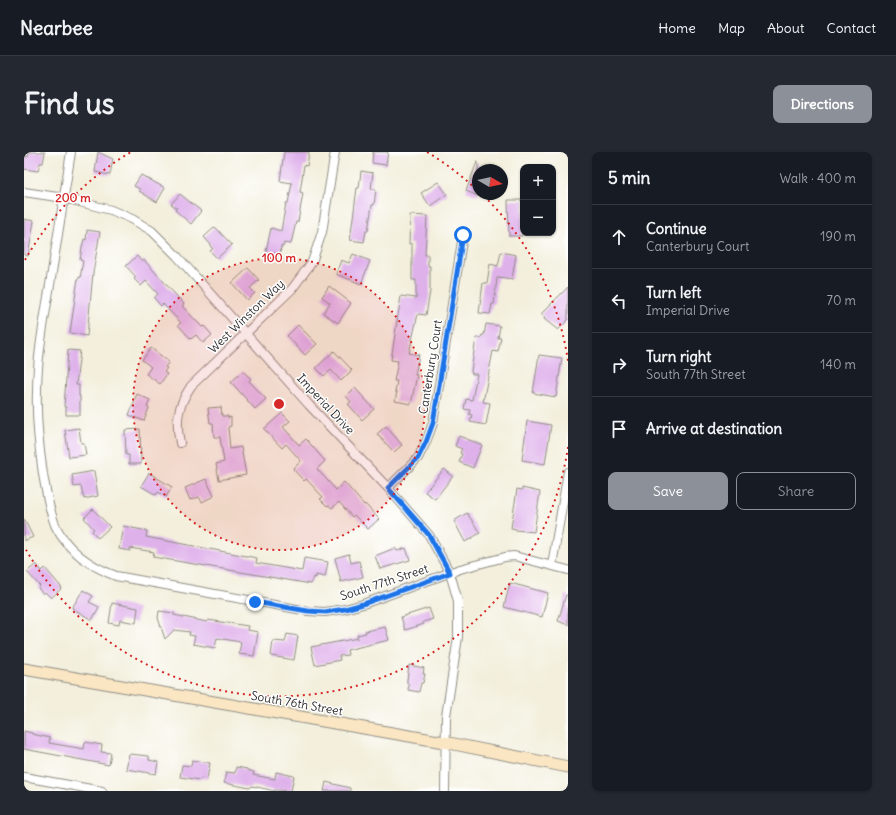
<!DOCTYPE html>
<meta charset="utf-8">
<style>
:root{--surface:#171b24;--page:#242831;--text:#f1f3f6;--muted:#9ea1a6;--line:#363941;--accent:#8c9099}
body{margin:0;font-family:Delius,sans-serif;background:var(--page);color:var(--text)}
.controls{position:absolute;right:12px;top:12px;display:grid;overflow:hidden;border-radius:8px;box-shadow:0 1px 3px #0004}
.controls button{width:36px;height:36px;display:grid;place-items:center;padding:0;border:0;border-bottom:1px solid var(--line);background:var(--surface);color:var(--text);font:20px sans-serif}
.compass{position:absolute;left:448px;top:12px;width:36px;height:36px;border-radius:50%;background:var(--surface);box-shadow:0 1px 3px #0004;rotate:99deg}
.stop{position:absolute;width:12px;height:12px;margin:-9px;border:3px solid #1a73e8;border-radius:50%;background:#fff}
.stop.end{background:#1a73e8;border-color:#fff;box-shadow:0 1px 4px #0008}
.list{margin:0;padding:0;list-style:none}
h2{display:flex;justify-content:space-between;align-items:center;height:52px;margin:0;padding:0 16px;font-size:17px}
h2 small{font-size:13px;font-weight:400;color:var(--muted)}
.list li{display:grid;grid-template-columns:26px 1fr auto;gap:12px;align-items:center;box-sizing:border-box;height:64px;padding:0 16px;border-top:1px solid var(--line)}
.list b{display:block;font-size:15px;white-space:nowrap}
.list p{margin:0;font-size:13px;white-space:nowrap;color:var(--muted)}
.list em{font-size:13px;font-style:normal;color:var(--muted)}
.actions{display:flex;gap:8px;padding:12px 16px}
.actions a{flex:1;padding:9px 0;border:1px solid var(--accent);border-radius:8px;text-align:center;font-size:14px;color:var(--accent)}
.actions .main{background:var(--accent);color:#fff}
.icon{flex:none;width:22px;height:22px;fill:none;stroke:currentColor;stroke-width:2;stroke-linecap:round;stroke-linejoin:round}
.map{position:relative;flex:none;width:544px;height:639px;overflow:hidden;border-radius:8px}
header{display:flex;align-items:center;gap:24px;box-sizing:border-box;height:56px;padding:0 20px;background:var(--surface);border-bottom:1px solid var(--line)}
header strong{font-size:19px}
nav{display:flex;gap:22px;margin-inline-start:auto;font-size:14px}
.intro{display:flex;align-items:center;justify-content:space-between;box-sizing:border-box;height:96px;padding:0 24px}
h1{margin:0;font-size:28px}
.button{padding:10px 18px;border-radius:8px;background:var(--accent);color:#fff;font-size:14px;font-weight:700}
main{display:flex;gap:24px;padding:0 24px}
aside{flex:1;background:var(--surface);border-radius:8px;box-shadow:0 1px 3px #0004}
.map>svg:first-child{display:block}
.building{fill:#dfb1eb}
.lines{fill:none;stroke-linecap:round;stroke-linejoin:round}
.street-casing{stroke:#8f8d84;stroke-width:10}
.secondary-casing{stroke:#8f8d84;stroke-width:13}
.street{stroke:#fff;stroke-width:8}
.secondary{stroke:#fbe6c3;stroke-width:11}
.route{stroke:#1a73e8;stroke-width:5}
.ring{fill:none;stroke:#d62828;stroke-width:2;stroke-dasharray:2 4}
.labels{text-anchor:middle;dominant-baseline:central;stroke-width:3;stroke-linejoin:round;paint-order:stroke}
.street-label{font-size:12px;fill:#2b2b2b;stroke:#fff}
.centre{fill:#d62828;stroke:#fff;stroke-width:2}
.ring-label{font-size:12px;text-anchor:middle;font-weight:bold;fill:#d62828;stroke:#fff;stroke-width:3;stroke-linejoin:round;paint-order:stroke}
</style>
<header>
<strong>Nearbee</strong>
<nav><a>Home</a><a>Map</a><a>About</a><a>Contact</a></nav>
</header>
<div class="intro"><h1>Find us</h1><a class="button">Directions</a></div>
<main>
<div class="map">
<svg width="544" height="639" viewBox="0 0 544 639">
<rect width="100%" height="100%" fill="#fff"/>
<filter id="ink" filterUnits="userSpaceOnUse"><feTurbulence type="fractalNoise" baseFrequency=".025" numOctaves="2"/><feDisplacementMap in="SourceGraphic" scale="8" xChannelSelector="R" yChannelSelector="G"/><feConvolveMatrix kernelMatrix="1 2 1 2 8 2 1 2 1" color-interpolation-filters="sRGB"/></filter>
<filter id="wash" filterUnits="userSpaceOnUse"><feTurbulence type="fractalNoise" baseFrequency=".012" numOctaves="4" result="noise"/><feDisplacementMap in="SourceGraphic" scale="16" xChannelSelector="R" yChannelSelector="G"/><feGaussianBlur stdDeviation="0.9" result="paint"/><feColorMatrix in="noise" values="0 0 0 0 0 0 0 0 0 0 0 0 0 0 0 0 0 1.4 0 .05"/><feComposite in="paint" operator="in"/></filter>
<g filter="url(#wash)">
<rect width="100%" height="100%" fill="#f3efdc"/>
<g id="blocks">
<path class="building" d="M 5,0 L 21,0 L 19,11 L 16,11 L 14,19 L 0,17 L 0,4 L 4,5 Z
M 74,0 L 89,7 L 86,23 L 71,20 Z
M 260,0 L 285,0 L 283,14 L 280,13 L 276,40 L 279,41 L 274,70 L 272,70 L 267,92 L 260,91 L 259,95 L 257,94 L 256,102 L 242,99 L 247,76 L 257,79 L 262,51 L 264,51 L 268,31 L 256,29 Z
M 349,0 L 364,0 L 362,13 L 348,11 Z
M 453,10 L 454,10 L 454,44 L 442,39 Z
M 337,19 L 349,21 L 347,37 L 352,37 L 350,53 L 348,53 L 344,79 L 342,79 L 340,90 L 326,88 L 333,36 L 335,36 Z
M 117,23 L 141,36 L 133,50 L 115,39 L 116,37 L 110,34 Z
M 414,30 L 423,42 L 406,54 L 397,41 Z
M 156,42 L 177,59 L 167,72 L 151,58 L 153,56 L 147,52 Z
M 484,48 L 499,48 L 498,84 L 485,84 Z
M 386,63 L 403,64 L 401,103 L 404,103 L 404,114 L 406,114 L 406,139 L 402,163 L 394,162 L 385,201 L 395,203 L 391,223 L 393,223 L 387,252 L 371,249 L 373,240 L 371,240 L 373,229 L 370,229 L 374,209 L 367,208 L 377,144 L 392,146 L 392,128 L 388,128 L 388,92 L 385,92 Z
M 0,67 L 10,69 L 4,104 L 0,103 Z
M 191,75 L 208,93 L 193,106 L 186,99 L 189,97 L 186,94 L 187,93 L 180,85 Z
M 63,78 L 76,80 L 69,121 L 63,184 L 46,181 L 54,126 L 56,126 L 59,109 L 56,108 L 58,95 L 60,87 L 62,88 Z
M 477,100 L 492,103 L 488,127 L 475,125 L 475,126 L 473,126 L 470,152 L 468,152 L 466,162 L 455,161 L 459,131 L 463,131 L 466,112 L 474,114 Z
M 329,102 L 346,109 L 337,132 L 312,122 L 317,108 L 325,111 Z
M 113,104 L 118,110 L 120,108 L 160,152 L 158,154 L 178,175 L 180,174 L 188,183 L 179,191 L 172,183 L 167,187 L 154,173 L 157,171 L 139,152 L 137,154 L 130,146 L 134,142 L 122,129 L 117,134 L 110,127 L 112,125 L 102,114 Z
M 224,116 L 235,128 L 226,136 L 231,141 L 223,148 L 208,131 Z
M 305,134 L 327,151 L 314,171 L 299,161 L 306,151 L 298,145 Z
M 544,135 L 544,168 L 534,178 L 520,167 L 521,165 L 517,162 Z
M 462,172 L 476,174 L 474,186 L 477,186 L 474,200 L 469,199 L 459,250 L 466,251 L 462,273 L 446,270 L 448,263 L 445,262 L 446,258 L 440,257 L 442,247 L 448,248 L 453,222 L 448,222 L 447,219 L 452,186 L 457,186 L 458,183 L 460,183 Z
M 274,173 L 293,192 L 281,203 L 263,184 Z
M 127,196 L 145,210 L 141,215 L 143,216 L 140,220 L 143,222 L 136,232 L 122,222 L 127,215 L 118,208 Z
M 44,198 L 56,199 L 52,233 L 55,233 L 55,244 L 56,244 L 56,263 L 42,263 L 42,255 L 40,255 Z
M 310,199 L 328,218 L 317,229 L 307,218 L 300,224 L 292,216 Z
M 515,203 L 538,206 L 532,245 L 509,241 Z
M 219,219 L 227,227 L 225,229 L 242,247 L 231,257 L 207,230 Z
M 331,236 L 350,257 L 338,268 L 324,252 L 327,250 L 322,244 Z
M 113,242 L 126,248 L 123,255 L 125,256 L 120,269 L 105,263 Z
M 197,255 L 198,264 L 204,264 L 204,266 L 207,265 L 207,274 L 204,275 L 206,297 L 217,295 L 222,323 L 195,328 L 192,312 L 200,310 L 196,285 L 190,285 L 189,271 L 186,271 L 184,256 Z
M 258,261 L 266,269 L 259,275 L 275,293 L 282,287 L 301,309 L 293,317 L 312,338 L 320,330 L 340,353 L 341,352 L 355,367 L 344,377 L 330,363 L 328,365 L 315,350 L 308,356 L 304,353 L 303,354 L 296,347 L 299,345 L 282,327 L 280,329 L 269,317 L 277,309 L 262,292 L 258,296 L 240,277 Z
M 503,269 L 527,273 L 521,312 L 498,308 Z
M 362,274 L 378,293 L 370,300 L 353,282 Z
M 55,276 L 57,291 L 60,291 L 62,303 L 45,305 L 41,278 Z
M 116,277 L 117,312 L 105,312 L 105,303 L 102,303 L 101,278 Z
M 435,284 L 458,293 L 449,316 L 435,310 L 438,302 L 436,301 L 438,297 L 431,294 Z
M 420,317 L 429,324 L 411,347 L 401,340 Z
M 70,319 L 74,344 L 60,347 L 57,334 L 50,335 L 48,323 Z
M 125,321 L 148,335 L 142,345 L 134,340 L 132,343 L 117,334 Z
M 182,327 L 190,344 L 178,350 L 175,345 L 166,348 L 161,336 Z
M 498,336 L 516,340 L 510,380 L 492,378 L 492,377 L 487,376 L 493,337 L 498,338 Z
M 69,357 L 86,375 L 74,386 L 68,379 L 70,377 L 60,366 Z
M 443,361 L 456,381 L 441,390 L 430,369 Z
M 0,367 L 9,385 L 0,389 Z
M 99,374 L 123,379 L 122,385 L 233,406 L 232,411 L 278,419 L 280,406 L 304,410 L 301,425 L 292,423 L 292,426 L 289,425 L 287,432 L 129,405 L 130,400 L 106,396 L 106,399 L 95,397 Z
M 371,396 L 373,399 L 382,396 L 386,408 L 356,417 L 351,404 Z
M 325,402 L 327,411 L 335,409 L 339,425 L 317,430 L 311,406 Z
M 12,412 L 18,419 L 21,416 L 38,436 L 27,446 L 21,440 L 19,442 L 14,436 L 16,434 L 3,420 Z
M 486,431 L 524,441 L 518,465 L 480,455 Z
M 59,438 L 69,444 L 65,450 L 75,455 L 68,468 L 48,456 Z
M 542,443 L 544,443 L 544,473 L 534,469 Z
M 88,451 L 114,456 L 112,471 L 96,468 L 95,473 L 85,471 Z
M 405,456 L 409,467 L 399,470 L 400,472 L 381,478 L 377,465 Z
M 135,459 L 150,461 L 150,463 L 183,470 L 184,468 L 224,474 L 223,478 L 234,480 L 230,504 L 215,502 L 217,490 L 193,486 L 191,496 L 169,492 L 171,484 L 165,483 L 166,480 L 150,478 L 141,487 L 134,466 Z
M 361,475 L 365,488 L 323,498 L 324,503 L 315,504 L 316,508 L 291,513 L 287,495 L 334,486 L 333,483 L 342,481 L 341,479 Z
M 263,482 L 274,484 L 270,508 L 247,504 L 249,489 L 261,490 Z
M 385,513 L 400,516 L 399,522 L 401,522 L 399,531 L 397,531 L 395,540 L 384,538 L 385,532 L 383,532 L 383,528 Z
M 0,579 L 8,581 L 8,582 L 26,586 L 25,591 L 60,597 L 61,590 L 78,593 L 77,600 L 87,601 L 85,613 L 0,597 Z
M 105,602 L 125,604 L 125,608 L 134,610 L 132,622 L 102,617 Z
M 168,608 L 186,611 L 183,627 L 177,626 L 176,628 L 156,625 L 158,613 L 167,614 Z
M 212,615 L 223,617 L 223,618 L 230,620 L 229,623 L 251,627 L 252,620 L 270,624 L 267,639 L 251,638 L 251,639 L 228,634 L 226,636 L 200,631 L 202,620 L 211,621 Z
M 302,630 L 326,636 L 326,639 L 300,639 Z"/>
</g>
</g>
<g filter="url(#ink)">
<use href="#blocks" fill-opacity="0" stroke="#8f8d84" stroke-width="1"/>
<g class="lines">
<defs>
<path id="street" d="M 47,0 C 41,40 34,80 28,120 C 22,160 13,200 13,240 C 12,268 15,295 19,322 C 22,339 25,359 32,375 C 44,399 68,415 92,424 L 284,459 L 301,460 L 321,457 L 339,452 L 436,417 L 481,405 L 490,404 L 544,418
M 0,40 L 40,46 L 87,58 L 108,67 L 128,79 L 153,104 L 285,253 L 364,336 L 405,383 L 426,421 L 434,449 L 434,485 L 422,564 L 421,639
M 156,291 C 151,268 154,254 167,234 L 268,137 L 288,110 L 298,80 L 311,0
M 364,336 L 394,306 L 402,290 L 409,271 L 439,83
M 528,413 L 544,320
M 0,625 L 78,639"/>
<path id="secondary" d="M 0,517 L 420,590 L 544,615"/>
</defs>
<use href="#street" class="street-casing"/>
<use href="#secondary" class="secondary-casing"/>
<use href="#street" class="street"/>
<use href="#secondary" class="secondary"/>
</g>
</g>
<g class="lines" filter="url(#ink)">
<path class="route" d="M 231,450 L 284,459 L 302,460 L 321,457 L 339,452 L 426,421 L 405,383 L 364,336 L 394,306 L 402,290 L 409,271 L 439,83"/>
</g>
<circle cx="255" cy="252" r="146" fill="#d62828" fill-opacity=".12"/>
<g class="ring">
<circle cx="255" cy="252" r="146"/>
<path d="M544 295A292 292 0 0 1 1 396M1 108A292 292 0 0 1 107 0M403 0A292 292 0 0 1 452 37M460 44A292 292 0 0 1 544 209"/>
</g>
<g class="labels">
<g class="street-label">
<text transform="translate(222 164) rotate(-44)">West Winston Way</text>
<text transform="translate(406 215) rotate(-81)">Canterbury Court</text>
<text transform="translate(302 252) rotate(47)">Imperial Drive</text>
<text transform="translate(360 430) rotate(-18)">South 77th Street</text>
<text transform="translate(273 551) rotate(10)">South 76th Street</text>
</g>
</g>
<circle cx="255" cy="252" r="6" class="centre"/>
<g class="ring-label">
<text x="49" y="50">200 m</text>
<text x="255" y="110">100 m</text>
</g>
</svg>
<div class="controls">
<button>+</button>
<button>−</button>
</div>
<svg class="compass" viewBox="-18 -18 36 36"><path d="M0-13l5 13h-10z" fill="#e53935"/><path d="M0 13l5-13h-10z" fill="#9ea1a6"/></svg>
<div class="stop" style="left:439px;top:83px"></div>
<div class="stop end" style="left:231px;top:450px"></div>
</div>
<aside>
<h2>5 min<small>Walk · 400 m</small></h2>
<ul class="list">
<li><svg class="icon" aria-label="ahead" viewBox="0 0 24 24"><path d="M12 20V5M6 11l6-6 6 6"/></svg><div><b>Continue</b><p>Canterbury Court</p></div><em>190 m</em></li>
<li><svg class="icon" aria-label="left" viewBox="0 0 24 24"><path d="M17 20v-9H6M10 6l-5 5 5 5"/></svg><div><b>Turn left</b><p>Imperial Drive</p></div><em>70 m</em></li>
<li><svg class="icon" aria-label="right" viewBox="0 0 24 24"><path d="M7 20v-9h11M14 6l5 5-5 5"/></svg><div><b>Turn right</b><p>South 77th Street</p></div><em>140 m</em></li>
<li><svg class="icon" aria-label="arrive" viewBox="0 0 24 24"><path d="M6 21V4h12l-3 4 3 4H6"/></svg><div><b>Arrive at destination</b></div></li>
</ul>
<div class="actions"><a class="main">Save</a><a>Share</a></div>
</aside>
</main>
